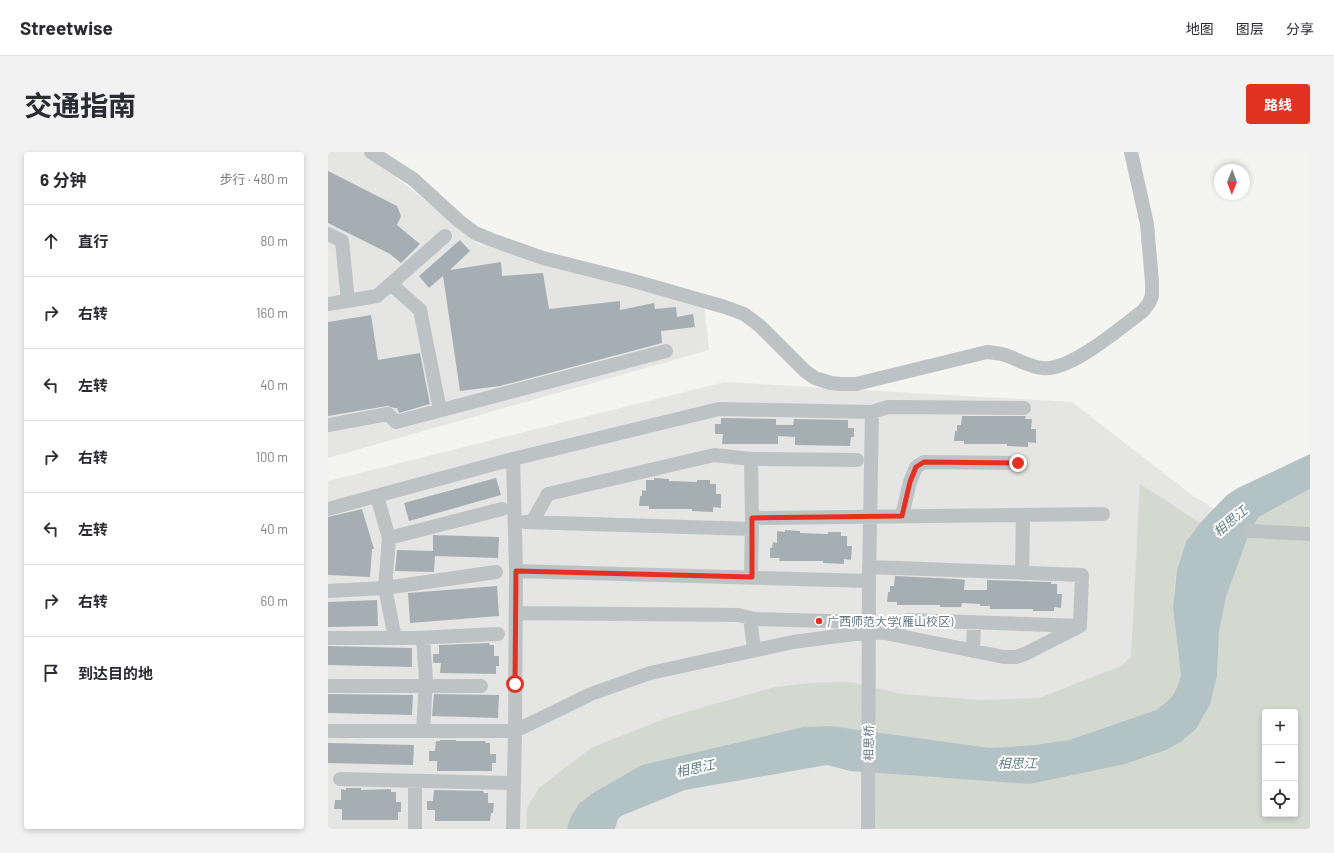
<!DOCTYPE html>
<html lang="zh">
<meta charset="utf-8">
<style>
:root{--surface:#fff;--page:#f2f2f3;--text:#2b2b33;--muted:#7c7c81;--line:#e1e1e2;--accent:#e23222}
body{margin:0;font-family:Barlow,"Noto Sans SC",sans-serif;background:var(--page);color:var(--text)}
.controls{position:absolute;right:12px;bottom:12px;display:grid;overflow:hidden;border-radius:4px;box-shadow:0 2px 6px #0003}
.controls button{width:36px;height:36px;display:grid;place-items:center;padding:0;border:0;border-bottom:1px solid var(--line);background:var(--surface);color:var(--text);font:20px sans-serif}
.compass{position:absolute;left:886px;top:12px;width:36px;height:36px;border-radius:50%;background:var(--surface);box-shadow:0 2px 6px #0003;rotate:181deg}
.stop{position:absolute;width:12px;height:12px;margin:-9px;border:3px solid #e23222;border-radius:50%;background:#fff}
.stop.end{background:#e23222;border-color:#fff;box-shadow:0 1px 4px #0008}
.list{margin:0;padding:0;list-style:none}
h2{display:flex;justify-content:space-between;align-items:center;height:52px;margin:0;padding:0 16px;font-size:17px}
h2 small{font-size:13px;font-weight:400;color:var(--muted)}
.list li{display:grid;grid-template-columns:26px 1fr auto;gap:12px;align-items:center;box-sizing:border-box;height:72px;padding:0 16px;border-top:1px solid var(--line)}
.list b{display:block;font-size:15px;white-space:nowrap}
.list em{font-size:13px;font-style:normal;color:var(--muted)}
.icon{flex:none;width:22px;height:22px;fill:none;stroke:currentColor;stroke-width:2;stroke-linecap:round;stroke-linejoin:round}
.map{position:relative;flex:none;width:982px;height:677px;overflow:hidden;border-radius:4px}
header{display:flex;align-items:center;gap:24px;box-sizing:border-box;height:56px;padding:0 20px;background:var(--surface);border-bottom:1px solid var(--line)}
header strong{font-size:19px}
nav{display:flex;gap:22px;margin-inline-start:auto;font-size:14px}
.intro{display:flex;align-items:center;justify-content:space-between;box-sizing:border-box;height:96px;padding:0 24px}
h1{margin:0;font-size:28px}
.button{padding:10px 18px;border-radius:4px;background:var(--accent);color:#fff;font-size:14px;font-weight:700}
main{display:flex;gap:24px;padding:0 24px}
aside{flex:1;background:var(--surface);border-radius:4px;box-shadow:0 2px 6px #0003}
.map>svg:first-child{display:block}
.built{fill:#e5e5e4;fill-rule:evenodd}
.green{fill:#d4d9cf;fill-rule:evenodd}
.water{fill:#b3c3c5}
.building{fill:#a5afb3}
.lines{fill:none;stroke-linecap:round;stroke-linejoin:round}
.minor{stroke:#bdc2c4;stroke-width:14}
.route{stroke:#e23222;stroke-width:5}
.poi-dot{fill:#e23222;stroke:#fff;stroke-width:1.5}
.labels{text-anchor:middle;dominant-baseline:central;stroke-width:4;stroke-linejoin:round;paint-order:stroke}
.poi-label{font-size:12px;fill:#637881;stroke:#fff;text-anchor:start}
.street-label{font-size:12px;fill:#637881;stroke:#fff}
.water-label{font-size:13px;font-style:italic;fill:#5f7b7f;stroke:#fff}
</style>
<header>
<strong>Streetwise</strong>
<nav><a>地图</a><a>图层</a><a>分享</a></nav>
</header>
<div class="intro"><h1>交通指南</h1><a class="button">路线</a></div>
<main>
<aside>
<h2>6 分钟<small>步行 · 480 m</small></h2>
<ul class="list">
<li><svg class="icon" aria-label="ahead" viewBox="0 0 24 24"><path d="M12 20V5M6 11l6-6 6 6"/></svg><div><b>直行</b></div><em>80 m</em></li>
<li><svg class="icon" aria-label="right" viewBox="0 0 24 24"><path d="M7 20v-9h11M14 6l5 5-5 5"/></svg><div><b>右转</b></div><em>160 m</em></li>
<li><svg class="icon" aria-label="left" viewBox="0 0 24 24"><path d="M17 20v-9H6M10 6l-5 5 5 5"/></svg><div><b>左转</b></div><em>40 m</em></li>
<li><svg class="icon" aria-label="right" viewBox="0 0 24 24"><path d="M7 20v-9h11M14 6l5 5-5 5"/></svg><div><b>右转</b></div><em>100 m</em></li>
<li><svg class="icon" aria-label="left" viewBox="0 0 24 24"><path d="M17 20v-9H6M10 6l-5 5 5 5"/></svg><div><b>左转</b></div><em>40 m</em></li>
<li><svg class="icon" aria-label="right" viewBox="0 0 24 24"><path d="M7 20v-9h11M14 6l5 5-5 5"/></svg><div><b>右转</b></div><em>60 m</em></li>
<li><svg class="icon" aria-label="arrive" viewBox="0 0 24 24"><path d="M6 21V4h12l-3 4 3 4H6"/></svg><div><b>到达目的地</b></div></li>
</ul>
</aside>
<div class="map">
<svg width="982" height="677" viewBox="0 0 982 677">
<rect width="100%" height="100%" fill="#f4f4f0"/>
<path class="built" d="M 0,0 L 35,0 L 52,12 L 151,92 L 376,151 L 381,198 L 0,306 Z
M 397,230 L 744,250 L 864,343 L 922,379 L 982,337 L 982,677 L 0,677 L 0,329 ZM 937,560 L 967,560 L 967,662 L 937,662 Z"/>
<path class="green" d="M 812,332 L 872,371 C 867,377 861,384 858,391 C 838,432 848,480 853,524 C 848,541 843,548 828,558 L 741,588 L 707,593 L 662,596 L 503,574 L 475,575 L 314,613 L 242,666 L 239,677 L 198,677 L 199,656 L 211,636 L 263,596 L 341,565 L 447,535 L 483,531 L 521,530 L 574,542 L 653,548 L 711,546 L 793,514 L 803,505 Z
M 982,337 L 982,677 L 540,677 L 540,620 L 613,626 L 816,606 L 838,598 L 853,590 L 868,577 L 876,564 L 882,553 L 889,524 L 891,480 L 898,445 L 922,379 L 931,365 ZM 937,560 L 967,560 L 967,662 L 937,662 Z"/>
<path class="water" d="M 982,302 L 982,337 L 931,365 L 922,379 L 898,445 L 891,480 L 889,524 L 882,553 L 868,577 L 853,590 L 838,598 L 797,612 L 702,632 L 523,619 L 499,613 L 357,638 L 293,664 L 290,667 L 287,677 L 239,677 L 242,666 L 251,652 L 265,641 L 314,613 L 475,575 L 503,574 L 662,596 L 707,593 L 741,588 L 828,558 C 843,548 848,541 853,524 L 845,456 L 849,417 L 858,390 L 872,371 L 899,343 L 910,336 Z"/>
<path class="building" d="M 0,19 L 69,54 L 73,64 L 69,73 L 92,92 L 73,111 L 62,102 L 0,71 Z
M 132,88 L 142,99 L 122,118 L 173,110 L 174,124 L 215,121 L 221,157 L 292,149 L 292,158 L 326,151 L 327,157 L 348,155 L 349,165 L 365,162 L 367,175 L 333,179 L 334,191 L 172,234 L 132,239 L 115,124 L 101,136 L 91,124 Z
M 43,163 L 50,208 L 92,201 L 102,252 L 71,261 L 69,256 L 66,256 L 59,254 L 0,264 L 0,170 Z
M 634,264 L 698,264 L 697,267 L 704,267 L 703,277 L 708,277 L 708,291 L 700,290 L 700,295 L 679,294 L 679,292 L 636,292 L 636,289 L 626,289 L 627,279 L 629,279 L 629,273 L 633,273 Z
M 393,266 L 448,267 L 448,273 L 465,273 L 466,267 L 520,268 L 520,276 L 526,276 L 526,285 L 523,285 L 522,294 L 467,293 L 467,285 L 450,284 L 450,292 L 394,292 L 395,282 L 387,282 L 387,272 L 393,272 Z
M 168,326 L 173,343 L 81,369 L 76,351 Z
M 326,326 L 341,327 L 341,329 L 369,330 L 369,328 L 382,328 L 382,332 L 388,332 L 388,342 L 393,342 L 393,356 L 385,355 L 385,360 L 364,359 L 364,357 L 321,357 L 321,354 L 311,354 L 312,344 L 314,344 L 314,338 L 318,339 L 318,328 L 326,328 Z
M 34,357 L 46,397 L 44,397 L 42,425 L 0,423 L 0,365 Z
M 457,378 L 472,379 L 472,381 L 500,382 L 500,380 L 513,380 L 513,384 L 519,384 L 519,394 L 524,394 L 523,408 L 516,407 L 516,412 L 495,411 L 495,409 L 451,409 L 452,406 L 442,406 L 442,396 L 444,396 L 445,390 L 449,391 L 449,379 L 457,380 Z
M 105,383 L 171,385 L 170,406 L 107,404 L 106,420 L 67,419 L 69,398 L 105,399 Z
M 567,424 L 630,427 L 637,428 L 636,438 L 659,438 L 659,428 L 723,430 L 723,432 L 729,432 L 729,442 L 734,442 L 733,456 L 726,455 L 726,459 L 705,459 L 705,457 L 662,457 L 662,454 L 652,454 L 652,452 L 634,451 L 633,455 L 612,455 L 612,453 L 569,453 L 569,450 L 559,450 L 560,440 L 562,440 L 562,434 L 566,434 Z
M 169,434 L 171,464 L 82,471 L 80,441 Z
M 49,448 L 50,474 L 0,475 L 0,450 Z
M 161,491 L 162,493 L 166,493 L 166,504 L 171,504 L 171,514 L 168,514 L 168,522 L 112,521 L 113,511 L 105,511 L 105,502 L 111,502 L 111,493 Z
M 0,494 L 84,496 L 84,515 L 0,513 Z
M 0,542 L 85,543 L 84,563 L 0,561 Z
M 106,542 L 171,543 L 170,566 L 104,564 Z
M 112,588 L 128,588 L 128,589 L 157,589 L 158,591 L 162,591 L 162,602 L 168,602 L 168,611 L 164,611 L 164,619 L 109,619 L 109,609 L 101,609 L 101,599 L 107,599 L 108,589 L 112,589 Z
M 0,591 L 86,593 L 85,613 L 0,611 Z
M 18,636 L 33,636 L 33,638 L 63,637 L 63,640 L 68,640 L 68,650 L 73,650 L 73,660 L 70,660 L 70,668 L 14,668 L 14,657 L 6,657 L 7,648 L 13,648 L 13,637 L 18,638 Z
M 106,638 L 155,639 L 156,641 L 160,641 L 160,651 L 166,651 L 165,661 L 163,661 L 162,669 L 107,669 L 107,658 L 99,658 L 99,649 L 105,649 Z"/>
<g class="lines">
<path class="minor" d="M 43,0 L 85,27 L 131,69 L 147,81 L 164,88 L 215,106 L 306,129 L 397,155 L 416,162 L 432,174 L 477,219 L 487,226 L 503,231 L 513,232 L 528,232 L 659,200 C 665,201 672,201 677,203 C 690,207 701,215 715,216 C 743,219 793,175 815,159 L 821,151 L 824,144 L 824,130 L 819,72 L 803,0
M 0,82 L 14,89 L 20,149
M 63,132 L 92,158 L 112,258
M 0,152 L 49,144 L 117,84
M 0,273 L 60,262 L 68,270 L 338,199
M 185,307 L 188,419 L 187,579 L 185,677
M 49,344 L 61,386 L 57,436 L 67,486
M 0,357 L 185,307 L 391,257 L 544,260 L 560,255 L 696,256
M 574,364 L 582,330 L 588,315 L 596,310 L 690,311
M 424,366 L 775,362
M 197,370 L 424,377
M 204,370 L 220,342 L 386,303 L 423,307
M 922,379 L 982,382
M 61,386 L 174,357
M 188,419 L 541,429
M 694,421 L 695,363
M 423,425 L 424,366 L 423,307 L 529,308
M 0,439 L 57,436 L 168,420
M 188,461 L 410,463 L 427,467 L 541,470
M 422,466 L 426,498
M 557,481 L 580,468 L 752,474
M 0,486 L 88,486 L 170,482
M 95,486 L 98,528 L 95,579
M 645,499 L 646,470
M 2,534 L 153,534
M 0,579 L 187,579 L 263,542 L 322,521 L 465,490 L 541,480 L 557,481 L 676,505 L 688,505 L 697,502 L 752,474 L 754,423 L 541,415
M 12,627 L 185,631
M 87,677 L 87,629
M 540,677 L 541,429 L 544,260"/>
</g>
<g class="lines">
<path class="route" d="M 187,532 L 188,419 L 424,425 L 424,366 L 574,364 L 582,330 L 588,315 L 596,310 L 690,311"/>
</g>
<circle class="poi-dot" cx="491" cy="469" r="4"/>
<g class="labels">
<g class="poi-label">
<text x="499" y="469">广西师范大学(雁山校区)</text>
</g>
<g class="street-label">
<text transform="translate(540 591) rotate(-89)">相思桥</text>
</g>
<g class="water-label">
<text transform="translate(902 369) rotate(-40)">相思江</text>
<text x="689" y="611">相思江</text>
<text transform="translate(367 616) rotate(-12)">相思江</text>
</g>
</g>
</svg>
<div class="controls">
<button>+</button>
<button>−</button>
<button><svg class="icon" aria-label="locate" viewBox="0 0 24 24"><circle cx="12" cy="12" r="6"/><path d="M12 2v4M12 18v4M2 12h4M18 12h4"/></svg></button>
</div>
<svg class="compass" viewBox="-18 -18 36 36"><path d="M0-13l5 13h-10z" fill="#e53935"/><path d="M0 13l5-13h-10z" fill="#7c7c81"/></svg>
<div class="stop" style="left:187px;top:532px"></div>
<div class="stop end" style="left:690px;top:311px"></div>
</div>
</main>
